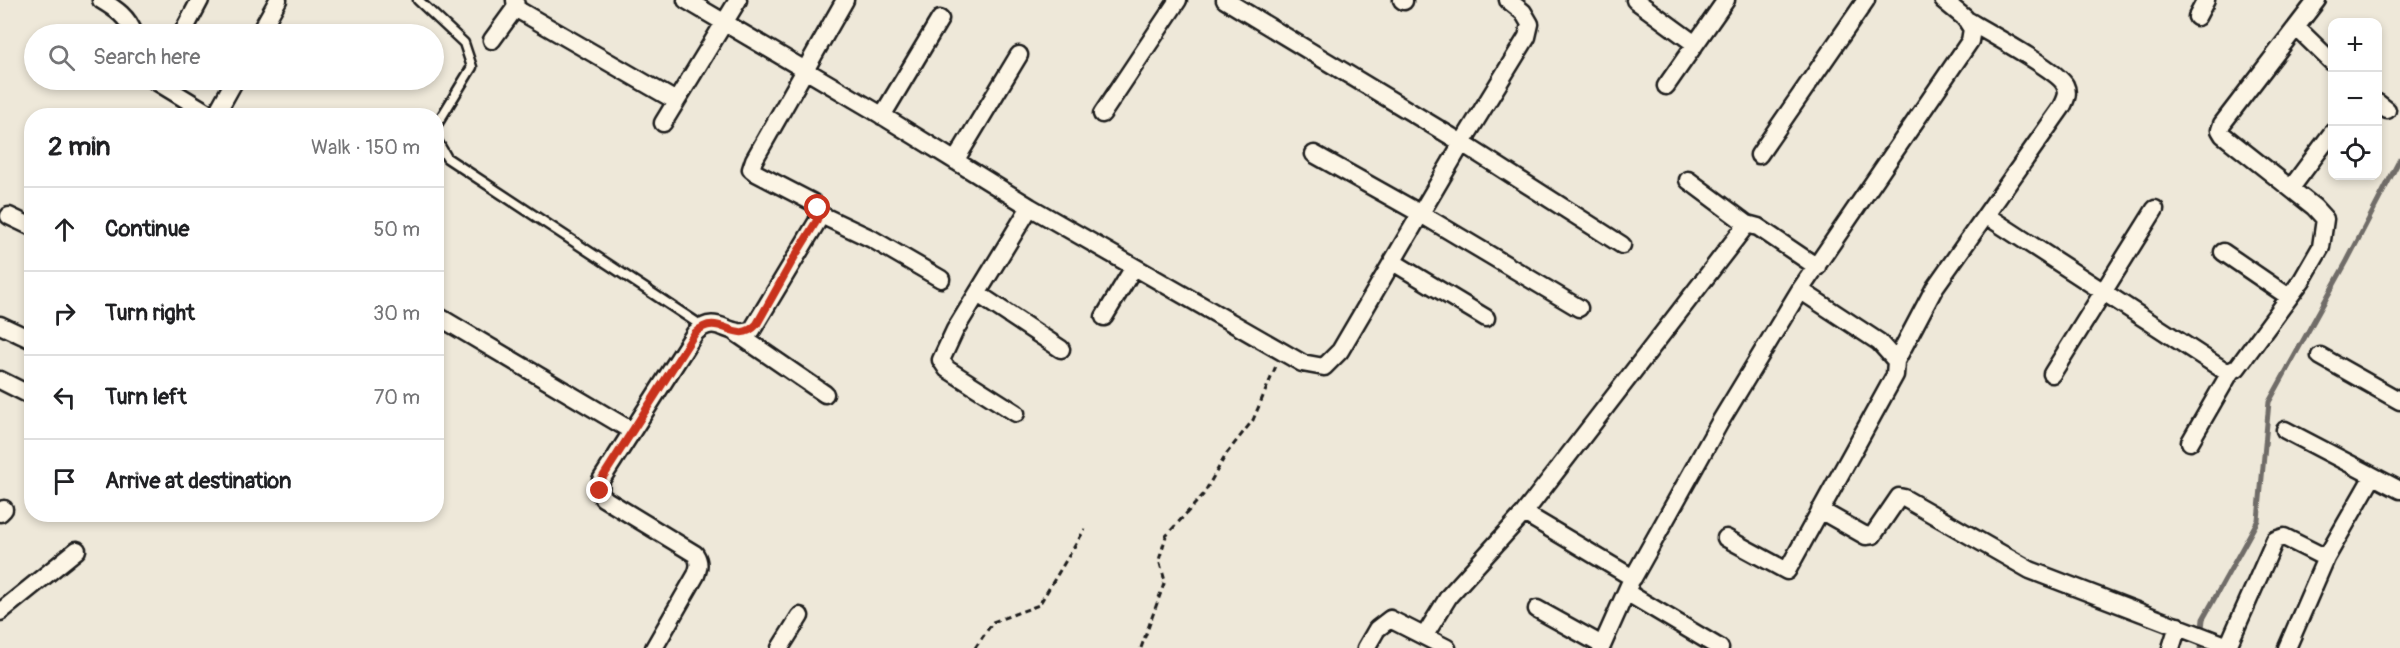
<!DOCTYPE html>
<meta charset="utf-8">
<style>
:root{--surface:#fff;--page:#f6f6f6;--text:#202124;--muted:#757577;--line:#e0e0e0}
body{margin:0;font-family:Pangolin,sans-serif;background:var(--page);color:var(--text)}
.controls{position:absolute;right:18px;top:18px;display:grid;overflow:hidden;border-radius:12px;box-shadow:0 3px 9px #0003}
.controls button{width:54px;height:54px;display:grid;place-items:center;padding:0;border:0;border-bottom:2px solid var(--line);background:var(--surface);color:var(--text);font:30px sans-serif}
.stop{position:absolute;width:18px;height:18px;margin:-14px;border:4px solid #c8321e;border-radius:50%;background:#fff}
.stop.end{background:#c8321e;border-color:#fff;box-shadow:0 2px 6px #0008}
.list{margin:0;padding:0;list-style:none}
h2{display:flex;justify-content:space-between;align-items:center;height:78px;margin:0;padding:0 24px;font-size:26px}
h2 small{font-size:20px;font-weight:400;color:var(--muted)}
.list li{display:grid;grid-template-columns:39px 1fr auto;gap:18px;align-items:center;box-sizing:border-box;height:84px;padding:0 24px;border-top:2px solid var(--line)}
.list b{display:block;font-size:22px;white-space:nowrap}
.list em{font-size:20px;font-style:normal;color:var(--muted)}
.icon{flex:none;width:33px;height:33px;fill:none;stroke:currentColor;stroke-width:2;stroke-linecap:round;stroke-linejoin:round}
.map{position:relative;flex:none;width:2400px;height:648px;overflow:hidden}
.search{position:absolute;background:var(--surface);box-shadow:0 3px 9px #0003;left:24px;top:24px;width:420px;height:66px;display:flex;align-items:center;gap:15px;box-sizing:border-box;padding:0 21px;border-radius:33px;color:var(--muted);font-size:22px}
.panel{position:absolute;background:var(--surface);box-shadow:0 3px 9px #0003;left:24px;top:108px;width:420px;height:414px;border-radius:24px}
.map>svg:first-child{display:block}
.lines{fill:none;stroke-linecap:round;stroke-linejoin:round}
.stream{stroke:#6f6c67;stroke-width:5}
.service-casing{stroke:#1c1c1c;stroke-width:13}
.minor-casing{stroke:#1c1c1c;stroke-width:21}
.path{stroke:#1c1c1c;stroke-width:3;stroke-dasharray:6 4.5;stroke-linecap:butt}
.service{stroke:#fcf5e5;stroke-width:8}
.minor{stroke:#fcf5e5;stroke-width:16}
.route{stroke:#c8321e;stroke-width:8}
</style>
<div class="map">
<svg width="2400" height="648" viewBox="0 0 2400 648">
<rect width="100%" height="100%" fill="#eee8d9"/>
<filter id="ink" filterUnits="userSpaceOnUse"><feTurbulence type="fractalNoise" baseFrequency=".0167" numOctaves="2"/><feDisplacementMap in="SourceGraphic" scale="12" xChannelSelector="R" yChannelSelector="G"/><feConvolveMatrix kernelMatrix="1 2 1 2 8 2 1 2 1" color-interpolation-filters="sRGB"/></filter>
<g filter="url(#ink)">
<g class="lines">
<path class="stream" d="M 2200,648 L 2203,619 L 2258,520 L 2269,402 L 2347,261 L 2400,159"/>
<defs>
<path id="service" d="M 418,0 L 464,43 L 472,67 L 436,126
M 436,139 L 447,158 L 702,326"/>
<path id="minor" d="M 101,0 C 116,9 128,17 134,34
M 515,0 L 516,7 L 520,11 L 676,101
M 686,0 L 873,110 L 1030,207 L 1302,363 L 1324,367 L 1340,351 L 1462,143 L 1527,37 L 1530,24 L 1523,12 L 1508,0
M 1225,0 L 1462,143 L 1622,245
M 1402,0 L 1404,1
M 1635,0 L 1695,44
M 2197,17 L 2206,0
M 2297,28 L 2332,62
M 182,34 L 200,0
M 259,34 L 278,0
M 492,40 L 516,7
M 154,80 L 213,116
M 1666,86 L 1726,0
M 2378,103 L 2387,110
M 1102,114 L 1178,0
M 215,116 L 235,80
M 882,116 L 940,19
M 663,123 L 738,0
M 1314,154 L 1421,214 L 1579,308
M 1759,155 L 1866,0
M 955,161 L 1019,55
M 1688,180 L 1747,224
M 2291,188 L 2332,133
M 819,214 L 872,239 L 941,279
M 9,216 L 32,227
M 1987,216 L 2225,371 L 2231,371 L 2237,368 L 2302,280 L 2321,247 L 2325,219 L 2314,207 L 2223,135 L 2220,130 L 2222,124 L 2317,0
M 2223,252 L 2289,297
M 1393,262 L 1486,318
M 978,294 L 1061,349
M 436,315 L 632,431
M 1104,317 L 1134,267
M 0,325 L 32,340
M 736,333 L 825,394
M 2320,356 L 2400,401
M 1896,361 L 1935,287 L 2062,107 C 2066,99 2069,93 2065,85 C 2059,71 1982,29 1965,19
M 2052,374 L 2155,209
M 0,380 L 32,396
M 1016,413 L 947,369 L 941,360 L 955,330 L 1030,207
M 2285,430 L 2400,490
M 2190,442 L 2231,371
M 1820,510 L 1866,536 L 1873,535 L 1899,497 L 1904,498 L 2030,570 L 2228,646
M 0,513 L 4,509
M 1524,513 L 1633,578 L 1720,422 L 1800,290 L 1970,41 L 1972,29 L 1965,18 L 1943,0
M 1726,538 L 1787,571 L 1895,375 L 1896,361 L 1879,342 L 1800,290
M 1626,592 L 1720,648
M 1537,609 L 1602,645
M 0,612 L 77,550
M 1425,635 L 1449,596 L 1524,513 L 1747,224 L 1758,227 L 1817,267
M 654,648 L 696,575 C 699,567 700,562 695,554 L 603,498 L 600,491 L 601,480 L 695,333 C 718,311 728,340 752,330 L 817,222 C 820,213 820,209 812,202 L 756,173 L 751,169 L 754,160 L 845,0
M 780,648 L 800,616
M 1366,648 L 1377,629 L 1390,619 L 1447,648
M 1601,648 L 1630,583
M 2171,648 L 2178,626
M 2228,648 L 2228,646 L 2275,540 L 2284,537 L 2326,558
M 2287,648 L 2326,558 L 2373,476"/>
</defs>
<use href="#service" class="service-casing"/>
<use href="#minor" class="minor-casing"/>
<path class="path" d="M 975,648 L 993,622 L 1039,605 L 1085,529
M 1141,648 L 1165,581 L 1159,560 L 1166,536 L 1203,495 L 1227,453 L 1253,420 L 1276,366"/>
<use href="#service" class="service"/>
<use href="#minor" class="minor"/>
</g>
</g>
<g class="lines" filter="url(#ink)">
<path class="route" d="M 600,491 L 601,480 L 695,333 C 720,309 735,348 757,324 L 794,258 L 816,222 L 819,214 L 818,208"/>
</g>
</svg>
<div class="controls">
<button>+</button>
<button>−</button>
<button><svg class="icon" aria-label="locate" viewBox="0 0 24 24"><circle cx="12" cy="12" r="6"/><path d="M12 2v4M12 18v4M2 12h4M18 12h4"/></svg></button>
</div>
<div class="stop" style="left:818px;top:208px"></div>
<div class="stop end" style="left:600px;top:491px"></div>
<div class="search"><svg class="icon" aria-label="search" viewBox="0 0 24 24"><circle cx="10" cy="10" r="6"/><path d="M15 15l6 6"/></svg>Search here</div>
<section class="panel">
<h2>2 min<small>Walk · 150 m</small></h2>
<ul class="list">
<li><svg class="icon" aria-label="ahead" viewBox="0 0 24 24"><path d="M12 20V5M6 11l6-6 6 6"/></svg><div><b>Continue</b></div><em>50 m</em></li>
<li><svg class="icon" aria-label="right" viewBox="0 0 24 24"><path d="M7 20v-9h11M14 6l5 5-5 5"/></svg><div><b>Turn right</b></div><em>30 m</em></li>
<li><svg class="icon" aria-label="left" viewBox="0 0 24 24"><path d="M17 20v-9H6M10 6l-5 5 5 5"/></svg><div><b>Turn left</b></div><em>70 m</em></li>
<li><svg class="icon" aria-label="arrive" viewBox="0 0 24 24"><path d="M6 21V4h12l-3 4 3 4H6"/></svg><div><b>Arrive at destination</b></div></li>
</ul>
</section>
</div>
